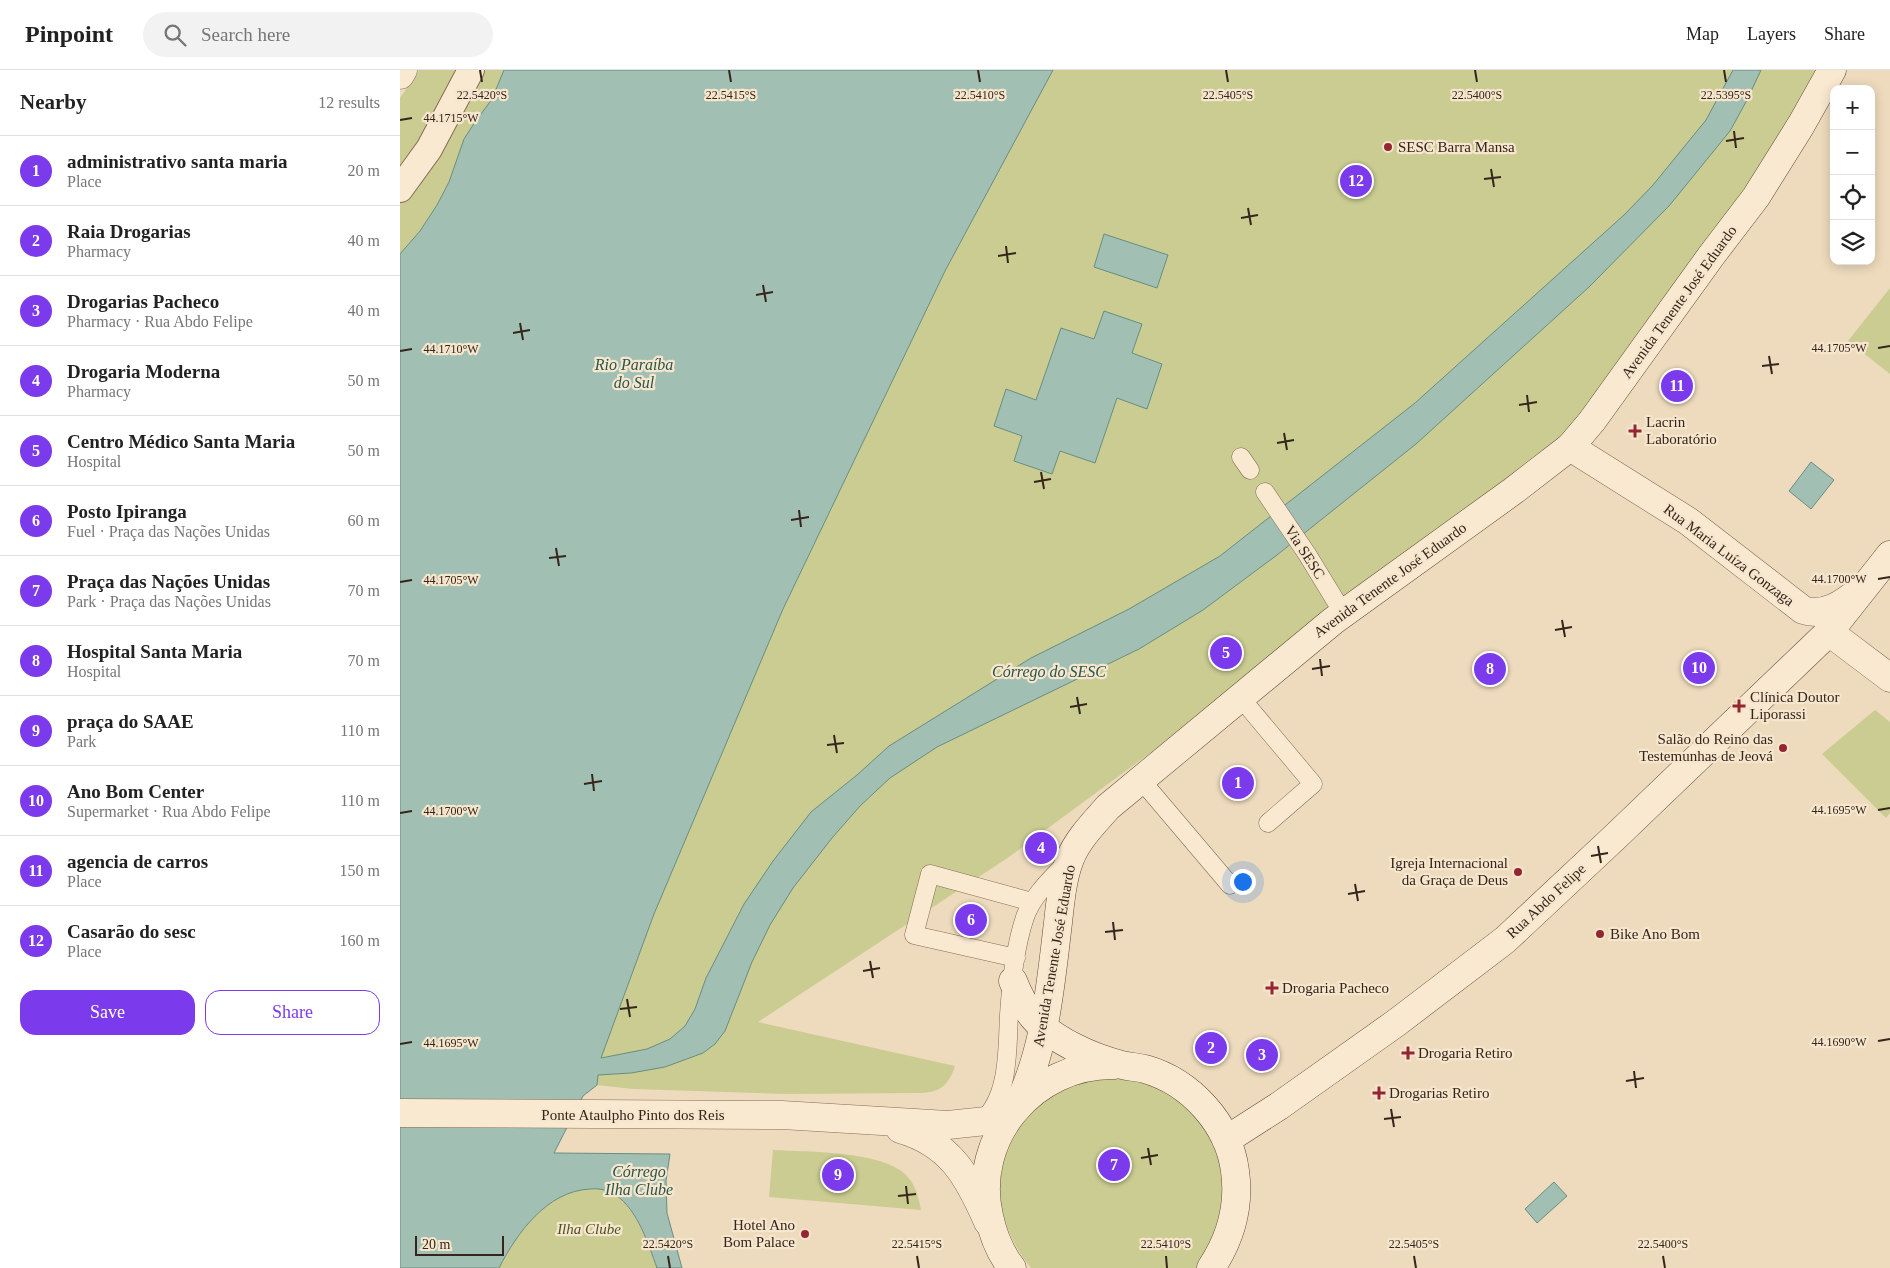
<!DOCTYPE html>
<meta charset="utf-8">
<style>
:root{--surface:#fff;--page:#f2f2f2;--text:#222;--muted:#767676;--line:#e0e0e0;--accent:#7c3aed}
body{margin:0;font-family:Georgia,serif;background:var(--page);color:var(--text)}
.controls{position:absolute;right:15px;top:15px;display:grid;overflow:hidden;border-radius:10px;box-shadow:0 2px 12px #0003}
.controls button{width:45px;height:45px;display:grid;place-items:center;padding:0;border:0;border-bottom:1px solid var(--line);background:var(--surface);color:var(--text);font:25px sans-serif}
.scale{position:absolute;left:15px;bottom:12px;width:89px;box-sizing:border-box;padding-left:5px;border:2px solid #35251b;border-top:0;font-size:14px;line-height:18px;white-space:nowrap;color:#35251b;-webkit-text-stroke:4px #f5e6cd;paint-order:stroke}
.you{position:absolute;left:842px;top:811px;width:18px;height:18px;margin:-12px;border:4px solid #fff;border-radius:50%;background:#1a73e8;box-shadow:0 0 0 8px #1a73e833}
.badge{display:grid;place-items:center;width:32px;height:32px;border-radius:50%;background:var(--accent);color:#fff;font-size:16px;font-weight:700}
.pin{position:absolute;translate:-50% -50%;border:2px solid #fff;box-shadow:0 1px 5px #0006}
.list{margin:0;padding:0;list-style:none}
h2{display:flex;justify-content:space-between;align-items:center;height:65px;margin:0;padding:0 20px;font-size:21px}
h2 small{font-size:16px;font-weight:400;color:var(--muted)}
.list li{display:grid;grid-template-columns:32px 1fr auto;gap:15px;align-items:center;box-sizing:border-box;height:70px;padding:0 20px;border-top:1px solid var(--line)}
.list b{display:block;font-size:19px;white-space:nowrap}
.list p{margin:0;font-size:16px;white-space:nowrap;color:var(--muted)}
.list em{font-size:16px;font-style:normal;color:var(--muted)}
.actions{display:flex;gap:10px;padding:15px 20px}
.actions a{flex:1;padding:11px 0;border:1px solid var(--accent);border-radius:15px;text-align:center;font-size:18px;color:var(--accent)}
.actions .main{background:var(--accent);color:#fff}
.icon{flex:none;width:28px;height:28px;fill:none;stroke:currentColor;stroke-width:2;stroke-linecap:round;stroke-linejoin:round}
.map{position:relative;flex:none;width:1490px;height:1198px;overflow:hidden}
header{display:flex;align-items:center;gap:30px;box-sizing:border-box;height:70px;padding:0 25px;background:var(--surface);border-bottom:1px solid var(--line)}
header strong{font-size:24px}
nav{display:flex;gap:28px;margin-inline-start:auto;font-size:18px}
.search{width:350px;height:45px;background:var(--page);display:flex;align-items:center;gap:12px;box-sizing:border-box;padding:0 18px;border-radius:28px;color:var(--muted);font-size:19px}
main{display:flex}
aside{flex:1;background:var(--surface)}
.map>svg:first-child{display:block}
.green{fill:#cacc92}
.water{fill:#a1bfb3;stroke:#698d80}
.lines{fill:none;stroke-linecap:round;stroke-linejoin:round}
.service-casing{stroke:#866b56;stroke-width:19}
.pedestrian-casing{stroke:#866b56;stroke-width:28}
.minor-casing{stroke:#866b56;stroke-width:29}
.tertiary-casing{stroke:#866b56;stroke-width:29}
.secondary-casing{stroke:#674c3a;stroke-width:29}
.service{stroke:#f9e9d0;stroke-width:18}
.pedestrian{stroke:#f9e9d0;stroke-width:26}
.minor{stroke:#f9e9d0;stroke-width:28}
.tertiary{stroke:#f9e9d0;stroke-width:28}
.secondary{stroke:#f9e9d0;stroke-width:28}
.ticks{fill:none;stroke:#35251b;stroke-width:2}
.poi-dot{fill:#952631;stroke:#f5e6cd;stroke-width:2}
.labels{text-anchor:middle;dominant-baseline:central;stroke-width:4.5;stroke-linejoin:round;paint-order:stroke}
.poi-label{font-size:15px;fill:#35251b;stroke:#f5e6cd;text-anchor:start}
.street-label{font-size:15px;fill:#35251b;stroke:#f5e6cd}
.park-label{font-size:15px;font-style:italic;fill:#4a5222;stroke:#f5e6cd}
.water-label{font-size:16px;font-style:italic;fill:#2a554e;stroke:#f5e6cd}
.ticks-label{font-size:12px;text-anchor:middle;fill:#35251b;stroke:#f5e6cd;stroke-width:4.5;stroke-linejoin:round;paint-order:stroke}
</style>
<header>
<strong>Pinpoint</strong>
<div class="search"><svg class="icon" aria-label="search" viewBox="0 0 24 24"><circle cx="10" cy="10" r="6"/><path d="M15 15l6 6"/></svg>Search here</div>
<nav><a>Map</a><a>Layers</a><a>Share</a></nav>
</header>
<main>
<aside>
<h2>Nearby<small>12 results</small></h2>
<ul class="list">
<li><span class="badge">1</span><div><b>administrativo santa maria</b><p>Place</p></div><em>20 m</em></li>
<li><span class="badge">2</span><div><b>Raia Drogarias</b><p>Pharmacy</p></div><em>40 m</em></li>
<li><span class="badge">3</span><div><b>Drogarias Pacheco</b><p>Pharmacy · Rua Abdo Felipe</p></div><em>40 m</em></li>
<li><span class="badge">4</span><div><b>Drogaria Moderna</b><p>Pharmacy</p></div><em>50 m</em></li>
<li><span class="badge">5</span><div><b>Centro Médico Santa Maria</b><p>Hospital</p></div><em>50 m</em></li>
<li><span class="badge">6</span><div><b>Posto Ipiranga</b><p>Fuel · Praça das Nações Unidas</p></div><em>60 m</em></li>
<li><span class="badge">7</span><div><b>Praça das Nações Unidas</b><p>Park · Praça das Nações Unidas</p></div><em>70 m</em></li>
<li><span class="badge">8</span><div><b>Hospital Santa Maria</b><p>Hospital</p></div><em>70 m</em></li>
<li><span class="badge">9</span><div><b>praça do SAAE</b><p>Park</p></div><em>110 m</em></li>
<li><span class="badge">10</span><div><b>Ano Bom Center</b><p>Supermarket · Rua Abdo Felipe</p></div><em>110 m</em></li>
<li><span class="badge">11</span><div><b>agencia de carros</b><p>Place</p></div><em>150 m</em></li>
<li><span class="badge">12</span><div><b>Casarão do sesc</b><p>Place</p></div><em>160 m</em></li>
</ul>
<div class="actions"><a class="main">Save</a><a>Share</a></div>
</aside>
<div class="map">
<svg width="1490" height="1198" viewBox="0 0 1490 1198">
<rect width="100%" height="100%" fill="#eedbbd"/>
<path class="green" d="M 19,0 L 104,0 L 92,29 L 73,55 L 64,69 L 49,112 L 37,135 L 20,161 L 0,184 L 0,28 Z
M 653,0 L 1430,0 L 1170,374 L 606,789 L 358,952 L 555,996 C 548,1017 539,1023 517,1023 L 388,1024 L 233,1019 L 197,1015 L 200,989 L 254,844 L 383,539 L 545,201 Z
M 1490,218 L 1490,304 L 1448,271 Z
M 1475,640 L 1490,652 L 1490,743 L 1486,748 L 1422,684 Z
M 732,1007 L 770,1021 L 813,1065 L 827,1125 L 809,1183 L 797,1198 L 631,1198 C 590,1148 587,1083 637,1038 C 652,1024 670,1013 690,1008 C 702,1005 719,1007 732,1007 Z
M 373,1080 C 407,1082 492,1080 511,1111 C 517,1120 519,1130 521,1140 L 369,1127 Z
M 200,1118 C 205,1120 210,1122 214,1124 C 236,1138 249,1175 258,1198 L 99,1198 C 114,1170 138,1134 169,1122 C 179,1118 190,1119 200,1118 Z"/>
<path class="water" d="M 104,0 L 653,0 L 545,201 L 383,539 L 254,844 L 201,988 L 247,979 L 270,969 L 285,956 L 295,939 L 306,908 L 344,834 L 373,791 L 411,742 L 457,705 L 489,676 L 631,588 L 729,539 L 820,486 L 1015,333 L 1224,145 L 1253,115 L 1306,50 L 1333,0 L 1361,0 L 1347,30 L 1330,61 L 1269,136 L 1189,217 L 1016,374 L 877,485 L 803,540 L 739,579 L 537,677 L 490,708 L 460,736 L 432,768 L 393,818 L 370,855 L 352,892 L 325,961 L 315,974 L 303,983 L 265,997 L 231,1003 L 198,1005 L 197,1015 L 183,1026 L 154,1083 L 270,1084 L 266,1111 L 267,1143 L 282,1198 L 257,1198 C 248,1173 238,1141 216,1125 C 208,1120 199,1118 190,1119 C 147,1121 117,1163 99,1198 L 0,1198 L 0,184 L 20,161 L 37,135 L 49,112 L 64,69 L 73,55 L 92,29 Z
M 704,164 L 768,185 L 757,218 L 694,197 Z
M 704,241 L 742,254 L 732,283 L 762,294 L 747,339 L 717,328 L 695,393 L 660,381 L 652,404 L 614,391 L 622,366 L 594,356 L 606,319 L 636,330 L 661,258 L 694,269 Z
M 1411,392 L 1434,410 L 1411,439 L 1389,421 Z
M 1154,1112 L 1167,1126 L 1137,1153 L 1125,1139 Z"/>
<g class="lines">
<defs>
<path id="service" d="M 841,387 L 850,400
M 865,422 L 907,484 L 943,543
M 840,627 L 913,714 L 868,753
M 741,710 L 830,815
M 616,888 L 514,865 L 530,804 L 632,832
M 581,1052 C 610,1027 607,979 609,945 C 611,913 615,877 625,847 C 633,825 651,809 666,793"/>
<path id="pedestrian" d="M 0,119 L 29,79 L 71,0"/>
<path id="minor" d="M 1170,377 L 1288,451 L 1403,540 C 1425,547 1443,534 1460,520
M 1429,562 L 1490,608"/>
<path id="tertiary" d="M 0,5 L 3,0
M 0,1043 L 382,1045 L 548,1055 L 586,1051 L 597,1049 L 616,1039
M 500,1059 C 550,1073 568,1106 588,1152"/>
<path id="secondary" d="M 613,911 C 618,924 624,936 633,947 C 652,970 693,988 722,995 C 730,997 737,997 745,999 C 791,1012 829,1054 835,1101 C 840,1137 831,1168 811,1198
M 616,1039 C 644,985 650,921 657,861 C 660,838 661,812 670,789 C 677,770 694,753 708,737 L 933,551 L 1113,421 L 1170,377 L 1192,351 L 1311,186 L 1356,127 L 1401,55 L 1432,0
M 826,1070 L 879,1036 L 996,953 L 1105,870 L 1215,767 L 1429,562 L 1490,485
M 612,1198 C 600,1183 593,1165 589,1146 C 571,1067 634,994 714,995"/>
</defs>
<use href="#service" class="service-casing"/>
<use href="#pedestrian" class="pedestrian-casing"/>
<use href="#minor" class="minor-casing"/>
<use href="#tertiary" class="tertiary-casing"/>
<use href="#secondary" class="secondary-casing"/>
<use href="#service" class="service"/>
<use href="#pedestrian" class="pedestrian"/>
<use href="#minor" class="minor"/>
<use href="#tertiary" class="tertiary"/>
<use href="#secondary" class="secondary"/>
</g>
<path class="ticks" d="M 80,0 L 82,12M 329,0 L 331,12M 578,0 L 580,12M 826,0 L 828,12M 1075,0 L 1077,12M 1324,0 L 1326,12M 0,50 L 12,48M 1334,61 L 1336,78M 1326,71 L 1344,68M 1091,99 L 1094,117M 1084,109 L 1101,107M 848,138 L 851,155M 841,148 L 858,145M 606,176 L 608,193M 598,186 L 616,183M 363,215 L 366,232M 356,225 L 373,222M 120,253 L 123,270M 113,263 L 130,260M 1478,278 L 1490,276M 0,281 L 12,279M 1369,286 L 1372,304M 1362,296 L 1379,294M 1127,325 L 1129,342M 1119,335 L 1137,332M 884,363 L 887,380M 877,373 L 894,370M 641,402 L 644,419M 634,412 L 651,409M 399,440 L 401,457M 391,450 L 409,447M 156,478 L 159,496M 149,488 L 166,486M 1478,509 L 1490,507M 0,512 L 12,510M 1162,550 L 1165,567M 1155,560 L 1172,557M 920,589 L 922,606M 912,599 L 930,596M 677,627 L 680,644M 670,637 L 687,634M 434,665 L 437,683M 427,675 L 444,673M 192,704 L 194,721M 184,714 L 202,711M 1478,740 L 1490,738M 0,743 L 12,741M 1198,776 L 1201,793M 1191,786 L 1208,783M 955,814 L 958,831M 948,824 L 965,821M 713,852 L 715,870M 705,862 L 723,860M 470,891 L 473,908M 463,901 L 480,898M 227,929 L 230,947M 220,939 L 237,937M 1478,971 L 1490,969M 0,974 L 12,972M 1234,1001 L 1236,1018M 1226,1011 L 1244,1008M 991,1039 L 994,1057M 984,1049 L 1001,1047M 748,1078 L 751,1095M 741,1088 L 758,1085M 506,1116 L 508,1134M 498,1126 L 516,1124M 268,1186 L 270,1198M 517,1186 L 519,1198M 766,1186 L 767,1198M 1014,1186 L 1016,1198M 1263,1186 L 1265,1198"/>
<g class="poi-dot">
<circle cx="988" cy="77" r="5"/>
<path d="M1232.5 353.5h5v5h5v5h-5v5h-5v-5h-5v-5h5z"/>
<path d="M1336.5 628.5h5v5h5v5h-5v5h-5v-5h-5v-5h5z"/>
<circle cx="1383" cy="678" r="5"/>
<circle cx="1118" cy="802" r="5"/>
<circle cx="1200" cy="864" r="5"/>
<path d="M869.5 910.5h5v5h5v5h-5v5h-5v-5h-5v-5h5z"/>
<path d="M1005.5 975.5h5v5h5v5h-5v5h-5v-5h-5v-5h5z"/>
<path d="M976.5 1015.5h5v5h5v5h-5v5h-5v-5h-5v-5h5z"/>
<circle cx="405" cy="1164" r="5"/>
</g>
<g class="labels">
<g class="poi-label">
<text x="998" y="77">SESC Barra Mansa</text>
<text x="1246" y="352">Lacrin<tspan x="1246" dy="17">Laboratório</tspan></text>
<text x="1350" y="627">Clínica Doutor<tspan x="1350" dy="17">Liporassi</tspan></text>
<text x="1373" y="669" text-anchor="end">Salão do Reino das<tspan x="1373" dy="17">Testemunhas de Jeová</tspan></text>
<text x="1108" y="793" text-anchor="end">Igreja Internacional<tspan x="1108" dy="17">da Graça de Deus</tspan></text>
<text x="1210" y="864">Bike Ano Bom</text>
<text x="882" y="918">Drogaria Pacheco</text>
<text x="1018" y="983">Drogaria Retiro</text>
<text x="989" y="1023">Drogarias Retiro</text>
<text x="395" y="1155" text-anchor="end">Hotel Ano<tspan x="395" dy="17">Bom Palace</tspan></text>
</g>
<g class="street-label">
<text transform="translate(1279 232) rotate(-54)">Avenida Tenente José Eduardo</text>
<text transform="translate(905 482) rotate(57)">Via SESC</text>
<text transform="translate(1329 485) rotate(37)">Rua Maria Luíza Gonzaga</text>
<text transform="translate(990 510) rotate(-36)">Avenida Tenente José Eduardo</text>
<text transform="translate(1146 831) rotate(-43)">Rua Abdo Felipe</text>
<text transform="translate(654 886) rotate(-80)">Avenida Tenente José Eduardo</text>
<text x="233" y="1045">Ponte Ataulpho Pinto dos Reis</text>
</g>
<g class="park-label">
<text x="189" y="1159">Ilha Clube</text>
</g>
<g class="water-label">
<text x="234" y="294">Rio Paraíba<tspan x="234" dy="18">do Sul</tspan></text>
<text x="649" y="601">Córrego do SESC</text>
<text x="239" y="1101">Córrego<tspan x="239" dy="18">Ilha Clube</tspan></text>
</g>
</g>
<g class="ticks-label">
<text x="82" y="29">22.5420°S</text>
<text x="331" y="29">22.5415°S</text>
<text x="580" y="29">22.5410°S</text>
<text x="828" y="29">22.5405°S</text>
<text x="1077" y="29">22.5400°S</text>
<text x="1326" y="29">22.5395°S</text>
<text x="51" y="52">44.1715°W</text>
<text x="1439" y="282">44.1705°W</text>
<text x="51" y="283">44.1710°W</text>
<text x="1439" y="513">44.1700°W</text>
<text x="51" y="514">44.1705°W</text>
<text x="1439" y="744">44.1695°W</text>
<text x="51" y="745">44.1700°W</text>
<text x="1439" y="976">44.1690°W</text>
<text x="51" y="977">44.1695°W</text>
<text x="268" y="1178">22.5420°S</text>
<text x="517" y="1178">22.5415°S</text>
<text x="766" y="1178">22.5410°S</text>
<text x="1014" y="1178">22.5405°S</text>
<text x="1263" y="1178">22.5400°S</text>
</g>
</svg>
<div class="controls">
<button>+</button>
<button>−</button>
<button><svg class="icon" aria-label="locate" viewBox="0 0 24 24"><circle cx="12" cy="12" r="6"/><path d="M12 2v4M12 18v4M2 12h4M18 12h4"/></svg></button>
<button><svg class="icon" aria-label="layers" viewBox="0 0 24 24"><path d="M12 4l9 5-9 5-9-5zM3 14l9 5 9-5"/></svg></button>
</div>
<div class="scale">20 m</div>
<div class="you"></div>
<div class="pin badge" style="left:838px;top:713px">1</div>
<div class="pin badge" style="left:811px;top:978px">2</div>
<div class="pin badge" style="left:862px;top:985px">3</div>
<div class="pin badge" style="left:641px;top:778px">4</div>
<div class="pin badge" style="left:826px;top:583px">5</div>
<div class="pin badge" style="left:571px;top:850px">6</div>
<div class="pin badge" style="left:714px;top:1095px">7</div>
<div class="pin badge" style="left:1090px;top:599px">8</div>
<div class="pin badge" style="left:438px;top:1105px">9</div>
<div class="pin badge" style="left:1299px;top:598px">10</div>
<div class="pin badge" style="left:1277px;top:316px">11</div>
<div class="pin badge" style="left:956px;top:111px">12</div>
</div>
</main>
